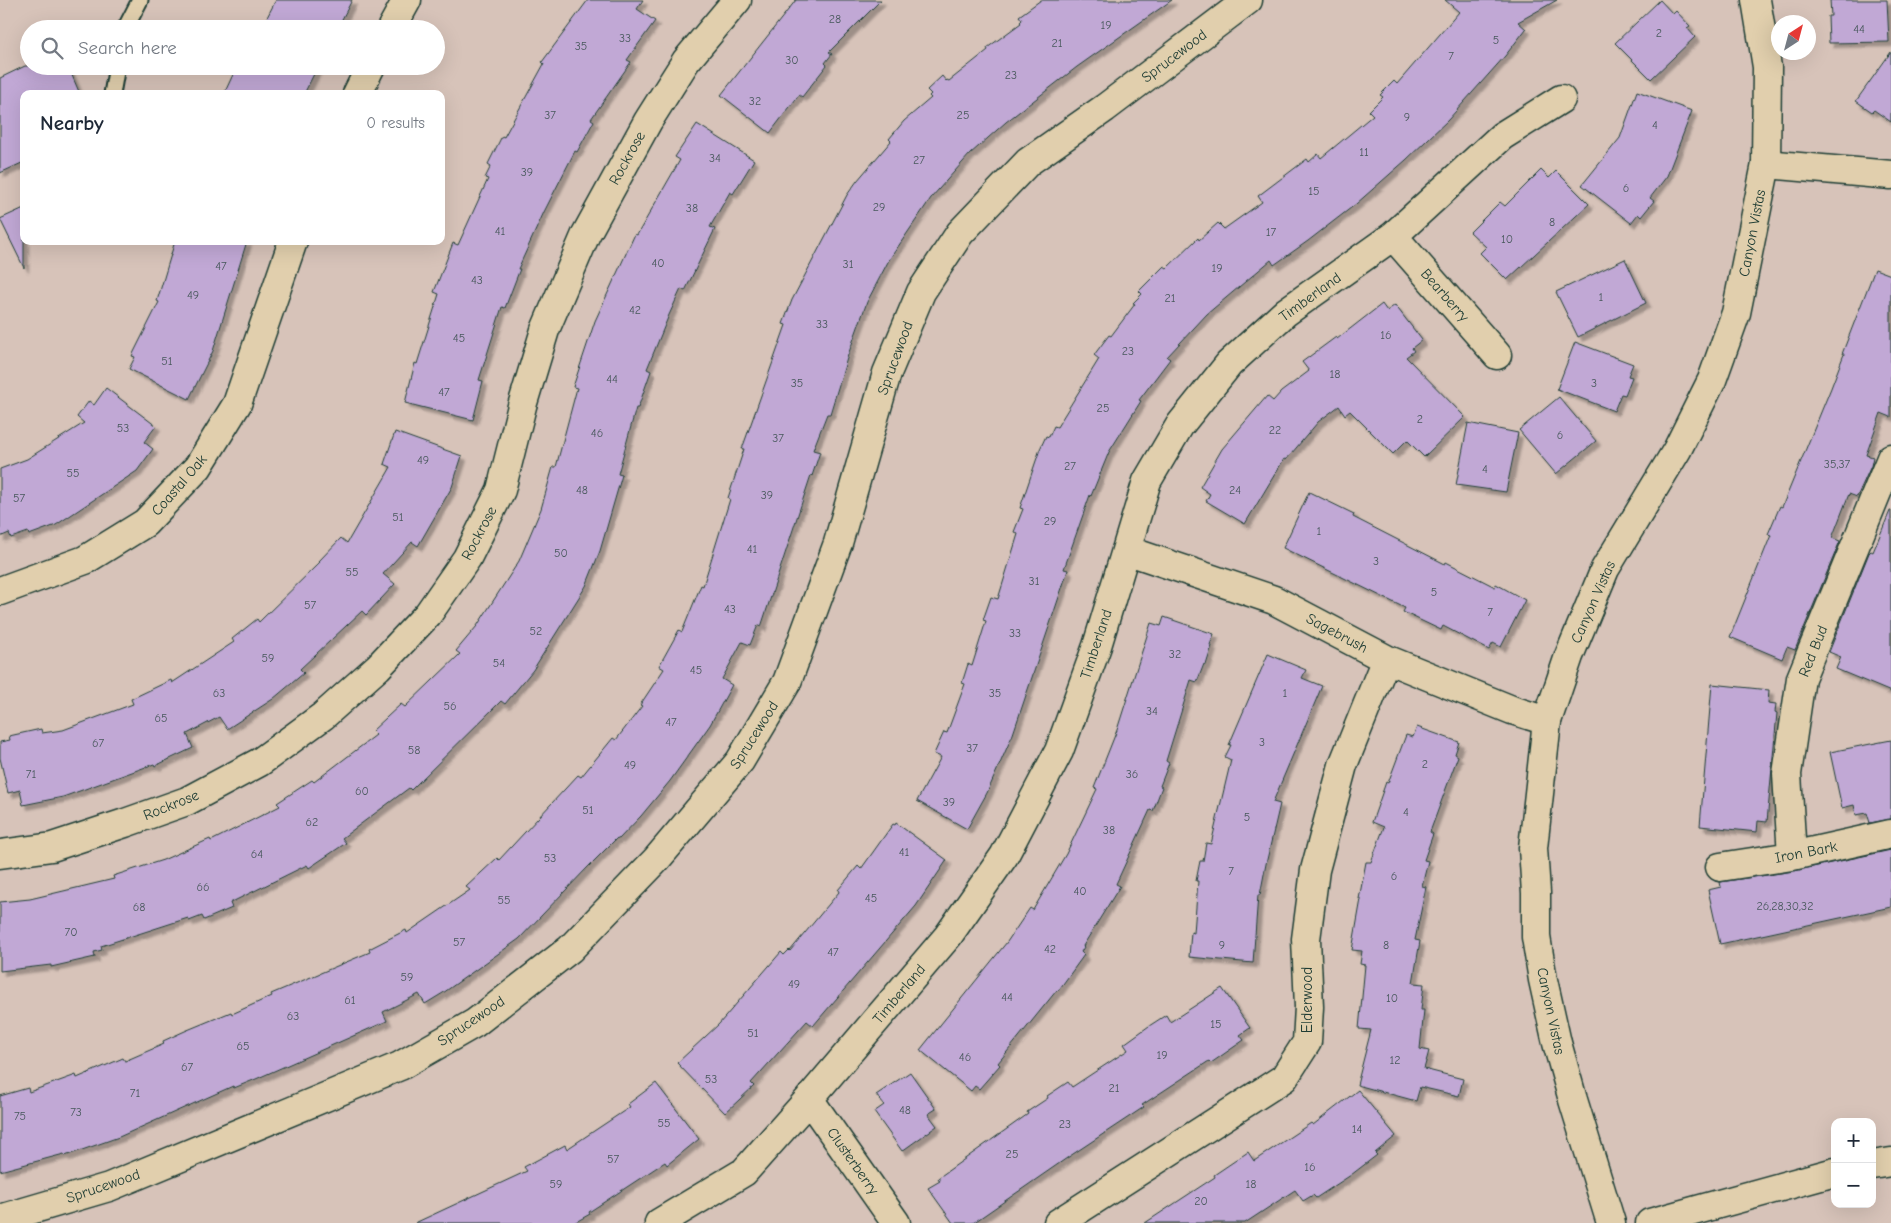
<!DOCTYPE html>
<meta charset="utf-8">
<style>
:root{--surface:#fff;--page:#f6f6f7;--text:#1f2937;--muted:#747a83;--line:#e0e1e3}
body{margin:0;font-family:"Comic Neue",sans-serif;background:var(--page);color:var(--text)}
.controls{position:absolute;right:15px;bottom:15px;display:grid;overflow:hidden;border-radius:10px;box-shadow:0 5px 20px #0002}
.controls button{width:45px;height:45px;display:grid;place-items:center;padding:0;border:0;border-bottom:1px solid var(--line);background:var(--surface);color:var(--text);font:25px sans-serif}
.compass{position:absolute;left:1771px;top:15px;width:45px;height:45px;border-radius:50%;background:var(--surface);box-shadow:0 5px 20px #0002;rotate:36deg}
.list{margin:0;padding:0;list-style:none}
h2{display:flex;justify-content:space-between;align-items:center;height:65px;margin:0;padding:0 20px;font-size:21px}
h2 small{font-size:16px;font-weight:400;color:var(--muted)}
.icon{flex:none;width:28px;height:28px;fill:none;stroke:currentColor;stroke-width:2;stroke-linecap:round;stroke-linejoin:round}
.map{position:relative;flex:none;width:1891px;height:1223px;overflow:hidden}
.search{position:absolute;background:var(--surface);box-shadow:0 5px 20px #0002;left:20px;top:20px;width:425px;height:55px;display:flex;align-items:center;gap:12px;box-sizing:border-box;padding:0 18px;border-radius:28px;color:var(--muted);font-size:19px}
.panel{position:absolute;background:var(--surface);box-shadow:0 5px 20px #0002;left:20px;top:90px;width:425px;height:155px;border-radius:10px}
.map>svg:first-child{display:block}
.building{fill:#c1a8d5;stroke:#1f3d34;filter:url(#shadow)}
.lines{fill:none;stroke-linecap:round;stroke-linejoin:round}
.service-casing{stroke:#1f3d34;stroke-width:19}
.minor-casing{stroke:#1f3d34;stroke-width:31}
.tertiary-casing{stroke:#1f3d34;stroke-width:31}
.secondary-casing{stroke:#1f3d34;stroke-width:31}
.service{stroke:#e1cfad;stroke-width:15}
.minor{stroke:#e1cfad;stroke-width:28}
.tertiary{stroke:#e1cfad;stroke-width:28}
.secondary{stroke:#e1cfad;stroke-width:28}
.labels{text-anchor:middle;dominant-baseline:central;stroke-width:4;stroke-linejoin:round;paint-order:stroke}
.number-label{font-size:12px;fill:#48585c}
.street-label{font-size:15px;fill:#1f3d34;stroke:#e1cfad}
</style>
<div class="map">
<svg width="1891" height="1223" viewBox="0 0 1891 1223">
<defs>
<filter id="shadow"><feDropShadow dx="4.5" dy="4.5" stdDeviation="1" flood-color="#0004"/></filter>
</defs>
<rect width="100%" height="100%" fill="#d7c3b9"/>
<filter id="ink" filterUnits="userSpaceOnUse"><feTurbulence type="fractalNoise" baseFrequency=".02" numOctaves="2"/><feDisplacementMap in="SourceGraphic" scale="10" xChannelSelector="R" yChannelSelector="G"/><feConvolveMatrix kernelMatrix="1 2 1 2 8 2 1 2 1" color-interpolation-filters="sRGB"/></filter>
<g filter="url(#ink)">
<path class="building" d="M 276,0 L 352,0 L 337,29 L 265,29 L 262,27 Z
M 588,0 L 643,0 L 637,9 L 655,21 L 627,60 L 631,62 L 591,119 L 594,121 L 577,152 L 575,151 L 544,212 L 518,269 L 520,269 L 505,308 L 502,307 L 479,380 L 483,381 L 473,420 L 405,403 L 415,363 L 417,364 L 439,294 L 434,292 L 453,243 L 458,245 L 488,179 L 485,178 L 491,166 L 488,164 L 502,136 L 504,137 L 544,64 L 542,62 Z
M 796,0 L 881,0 L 829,52 L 832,54 L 825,63 L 827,65 L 802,97 L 799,95 L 770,133 L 721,95 Z
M 1041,0 L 1172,0 L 1077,67 L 1006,122 L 970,154 L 931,198 L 889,260 L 867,302 L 848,355 L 830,414 L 827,414 L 813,450 L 820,452 L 812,476 L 811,475 L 761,627 L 758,625 L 750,645 L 742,642 L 722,679 L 732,685 L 710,725 L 670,781 L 641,816 L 619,839 L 617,838 L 588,867 L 519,939 L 443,993 L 425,1004 L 419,994 L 383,1012 L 387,1021 L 256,1079 L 234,1088 L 233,1086 L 119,1137 L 65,1156 L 64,1154 L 0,1171 L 0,1096 L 28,1088 L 29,1092 L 76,1075 L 77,1078 L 123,1058 L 125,1061 L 164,1044 L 163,1041 L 185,1031 L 231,1012 L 232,1014 L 272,996 L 271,994 L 370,952 L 369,949 L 406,930 L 407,933 L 470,890 L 466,887 L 497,858 L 499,860 L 578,775 L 581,777 L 613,738 L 616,740 L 642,706 L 640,705 L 664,669 L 659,666 L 679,630 L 682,632 L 701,585 L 703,586 L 730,499 L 728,498 L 744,449 L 742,449 L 786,325 L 783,324 L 792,300 L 847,195 L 857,181 L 891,141 L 889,139 L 904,121 L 931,98 L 929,96 L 931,94 L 927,90 L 942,76 L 946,81 L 947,80 L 949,81 L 988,50 L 987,48 L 1021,23 L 1020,22 L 1022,20 L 1019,16 Z
M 1445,0 L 1557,0 L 1518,22 L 1526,29 L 1505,56 L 1448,120 L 1406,160 L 1356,204 L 1308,241 L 1274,265 L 1271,260 L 1207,314 L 1167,357 L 1170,359 L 1139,400 L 1141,401 L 1109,452 L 1091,496 L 1090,495 L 1064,569 L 1068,570 L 1055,609 L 1013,734 L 987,793 L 967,829 L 917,801 L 941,757 L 934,754 L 944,732 L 947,733 L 965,684 L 962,683 L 968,664 L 972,666 L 986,621 L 983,620 L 991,597 L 998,599 L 1018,534 L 1014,532 L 1023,509 L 1020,508 L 1040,449 L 1046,436 L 1049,437 L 1054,426 L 1057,427 L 1099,359 L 1094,355 L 1109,335 L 1111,336 L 1135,304 L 1133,303 L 1142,294 L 1139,291 L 1164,266 L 1167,268 L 1198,238 L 1199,240 L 1218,223 L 1224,229 L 1262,202 L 1258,196 L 1307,159 L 1309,162 L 1318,154 L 1321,158 L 1373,115 L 1369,111 L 1383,97 L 1380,95 L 1394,81 L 1397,84 L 1459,12 Z
M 1660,0 L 1673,14 L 1676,11 L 1690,26 L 1687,28 L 1695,37 L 1651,79 L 1615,43 Z
M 1830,0 L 1887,0 L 1889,42 L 1829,43 L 1828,16 L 1831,16 Z
M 1891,52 L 1891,122 L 1874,110 L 1872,112 L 1856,101 Z
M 25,66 L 68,66 L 80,94 L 24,94 L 24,162 L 0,173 L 0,78 Z
M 237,66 L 318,66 L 304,94 L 224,94 Z
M 1637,91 L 1692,111 L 1667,176 L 1650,198 L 1654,201 L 1641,217 L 1638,214 L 1631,223 L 1582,185 L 1620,138 Z
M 697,124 L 754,160 L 733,194 L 730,192 L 710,227 L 715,229 L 685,291 L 681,289 L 669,315 L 647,369 L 651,371 L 638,408 L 636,408 L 618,474 L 622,475 L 600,551 L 586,586 L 533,670 L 505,704 L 501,701 L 411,790 L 409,788 L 342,838 L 346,843 L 309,868 L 307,865 L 230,903 L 232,908 L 204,920 L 202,916 L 189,921 L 188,918 L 101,946 L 102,950 L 94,952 L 95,957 L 51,967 L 51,965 L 0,971 L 0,902 L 30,899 L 114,879 L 113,876 L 163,860 L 210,839 L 211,841 L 280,806 L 277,803 L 312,780 L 314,782 L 376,735 L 372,731 L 401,704 L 405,707 L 460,654 L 456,651 L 477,626 L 519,561 L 541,509 L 553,467 L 556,467 L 577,388 L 573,387 L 595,321 L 635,234 L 637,235 L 680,160 L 675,157 Z
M 1541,170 L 1549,178 L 1556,171 L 1589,204 L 1507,280 L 1480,253 L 1486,247 L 1470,232 L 1500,202 L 1505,206 Z
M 24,208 L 24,268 L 0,219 Z
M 175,241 L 247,241 L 213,351 L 189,399 L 129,369 L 135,357 L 132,356 L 159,302 L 157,301 Z
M 1625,259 L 1646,303 L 1578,337 L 1556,292 Z
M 1875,269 L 1891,275 L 1891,417 L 1881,413 L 1866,455 L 1873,457 L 1871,466 L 1857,497 L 1849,494 L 1832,538 L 1840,541 L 1795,650 L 1787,647 L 1782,659 L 1730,637 L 1771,535 L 1768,534 L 1780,506 L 1782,507 L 1831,388 L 1844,354 L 1842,354 Z
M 1382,304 L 1387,311 L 1395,305 L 1422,340 L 1412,348 L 1414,351 L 1406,357 L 1465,417 L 1424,457 L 1407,440 L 1393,454 L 1350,411 L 1345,415 L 1339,406 L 1318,422 L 1286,460 L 1284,459 L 1245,524 L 1206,501 L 1210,494 L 1200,487 L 1222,449 L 1267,396 L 1273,401 L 1281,392 L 1309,371 L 1302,362 L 1336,337 L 1337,339 Z
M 1575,342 L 1633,364 L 1628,376 L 1632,377 L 1625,395 L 1621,394 L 1614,411 L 1557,389 Z
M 106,388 L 156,426 L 144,442 L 153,449 L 137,471 L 56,525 L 29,535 L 28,532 L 11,538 L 9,533 L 0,537 L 0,469 L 27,459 L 84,423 L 77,417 L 89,401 L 94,405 Z
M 1559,397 L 1596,441 L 1556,474 L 1519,430 Z
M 1468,423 L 1518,433 L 1506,492 L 1456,485 Z
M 395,432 L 462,456 L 452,487 L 418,546 L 412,542 L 383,574 L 395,584 L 366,615 L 362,611 L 300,669 L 304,673 L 273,699 L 227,729 L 219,717 L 187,734 L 193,748 L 155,766 L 154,764 L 63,797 L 23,805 L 20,790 L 8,793 L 0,758 L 0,742 L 10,740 L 9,736 L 41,729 L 42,733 L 63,730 L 133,704 L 131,699 L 171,680 L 172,683 L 234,642 L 232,639 L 257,619 L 259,622 L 320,562 L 319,561 L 341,538 L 347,543 L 391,467 L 384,464 Z
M 1309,492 L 1354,514 L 1353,517 L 1445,564 L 1446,562 L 1495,587 L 1496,584 L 1525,600 L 1501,647 L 1493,643 L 1489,650 L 1443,626 L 1441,630 L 1403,612 L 1405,608 L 1283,548 Z
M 1890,511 L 1891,511 L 1891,692 L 1836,669 L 1841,657 L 1829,652 L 1869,553 L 1871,551 L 1873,552 Z
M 1164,617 L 1214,634 L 1210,645 L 1212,646 L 1206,665 L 1204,664 L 1197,682 L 1191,680 L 1166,761 L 1169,763 L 1160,786 L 1162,787 L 1153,811 L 1150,810 L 1116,884 L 1120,886 L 1083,946 L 1084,947 L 1081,952 L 1084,955 L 1058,991 L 1057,990 L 998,1063 L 1000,1065 L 979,1089 L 975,1086 L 971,1091 L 920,1050 L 1007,942 L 1030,908 L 1033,910 L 1066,854 L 1097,789 L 1094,788 L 1117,730 L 1151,623 L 1161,626 Z
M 1268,654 L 1306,670 L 1302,678 L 1322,686 L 1273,802 L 1280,804 L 1266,864 L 1260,895 L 1258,895 L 1253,963 L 1189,957 L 1191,932 L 1194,933 L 1198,881 L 1196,881 L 1200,861 L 1203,861 L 1206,843 L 1211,844 L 1231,760 L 1225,757 L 1231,745 L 1229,745 Z
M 1712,684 L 1769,690 L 1768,703 L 1776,704 L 1775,712 L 1777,713 L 1767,822 L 1758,821 L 1757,832 L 1700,826 Z
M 1417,727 L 1459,742 L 1455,754 L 1458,756 L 1430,832 L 1433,834 L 1424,860 L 1428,861 L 1422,886 L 1426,887 L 1415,940 L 1420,941 L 1413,983 L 1424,984 L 1421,1010 L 1424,1010 L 1420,1049 L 1429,1051 L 1424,1069 L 1463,1079 L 1459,1096 L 1420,1087 L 1416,1101 L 1357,1085 L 1371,1030 L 1359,1029 L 1365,965 L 1360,964 L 1362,951 L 1352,950 L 1361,899 L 1359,899 L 1366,862 L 1371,862 L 1384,827 L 1372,822 L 1386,782 L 1388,783 L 1406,735 L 1413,737 Z
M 1891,740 L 1891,819 L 1870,823 L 1867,813 L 1856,815 L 1854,805 L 1842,808 L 1830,752 Z
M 896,823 L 947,860 L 916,906 L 813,1026 L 807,1021 L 751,1083 L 754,1086 L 725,1113 L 677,1063 L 719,1024 L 781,952 L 784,955 L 789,950 L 790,951 L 839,892 L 838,890 L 858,866 L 861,869 L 893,824 L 895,825 Z
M 1891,850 L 1891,907 L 1720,944 L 1708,890 L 1721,887 L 1720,882 L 1794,871 Z
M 1222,988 L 1250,1028 L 1240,1035 L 1244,1040 L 1211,1063 L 1209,1061 L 1142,1105 L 1144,1107 L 1067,1158 L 973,1223 L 953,1223 L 928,1188 L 940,1181 L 938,1178 L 1028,1114 L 1027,1112 L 1048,1098 L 1047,1096 L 1068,1082 L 1072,1087 L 1128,1050 L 1124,1044 L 1149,1026 L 1166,1015 L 1170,1022 Z
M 910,1072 L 936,1109 L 928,1114 L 937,1126 L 902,1151 L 874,1112 L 884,1105 L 876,1095 Z
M 656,1083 L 699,1139 L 667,1165 L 665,1162 L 589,1212 L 590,1214 L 574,1223 L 415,1223 L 527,1171 L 524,1167 L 565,1145 L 567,1149 L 630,1107 L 628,1104 Z
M 1358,1090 L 1396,1136 L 1375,1153 L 1377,1155 L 1351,1175 L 1316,1198 L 1313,1195 L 1303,1201 L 1295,1190 L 1245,1223 L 1145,1223 L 1215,1177 L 1214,1175 L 1248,1152 L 1254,1161 L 1311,1123 L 1313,1125 Z"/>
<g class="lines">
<defs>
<path id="service" d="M 125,29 L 140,0
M 112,94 L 117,66"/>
<path id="minor" d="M 391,29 L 407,0
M 357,94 L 371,66
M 1766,164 L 1891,175
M 1393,236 L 1497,355
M 1126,550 L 1274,600 L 1386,659 L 1512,710 L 1547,721
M 0,591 L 85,560 L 145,523 L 198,467 L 237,404 L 293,241
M 0,854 L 52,847 L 125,823 L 187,801 L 260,762 L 323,716 L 378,667 L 428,614 L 467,558 L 501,490 L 522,406 L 545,330 L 586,234 L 648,121 L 686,61 L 737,0
M 1792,856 L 1787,774 L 1801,678 L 1891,458
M 1720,867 L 1792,856 L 1891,834
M 809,1099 L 896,1223
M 0,1219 L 109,1187 L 400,1066 L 475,1023 L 570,949 L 656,860 L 740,761 L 787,682 L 838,543 L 887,373 L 921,292 L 960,233 L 1028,162 L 1105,108 L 1248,0
M 659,1223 L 744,1172 L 809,1099 L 948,936 L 1004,856 L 1059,751 L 1097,646 L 1147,481 L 1180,425 L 1229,364 L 1286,312 L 1393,236 L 1502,136 L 1561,99
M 1058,1223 L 1284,1078 L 1307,1042 L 1309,1007 L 1306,939 L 1315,870 L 1343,765 L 1386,659"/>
<path id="tertiary" d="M 1611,1223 L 1573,1100 L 1557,1043 L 1543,980 L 1536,937 L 1536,893 L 1533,848 L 1547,721 L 1569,656 L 1605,569 L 1677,450 L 1712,380 L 1736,313 L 1766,164 L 1767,67 L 1756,0"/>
<path id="secondary" d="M 1872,1165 L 1891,1162
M 1650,1223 L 1835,1172"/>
</defs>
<use href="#service" class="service-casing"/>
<use href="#minor" class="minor-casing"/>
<use href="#tertiary" class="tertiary-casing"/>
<use href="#secondary" class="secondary-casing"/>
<use href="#service" class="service"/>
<use href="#minor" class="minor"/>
<use href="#tertiary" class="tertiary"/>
<use href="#secondary" class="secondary"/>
</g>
</g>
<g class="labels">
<g class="number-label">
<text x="835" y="19">28</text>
<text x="1106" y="25">19</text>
<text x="1859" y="29">44</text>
<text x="1659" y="33">2</text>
<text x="625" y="38">33</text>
<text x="1496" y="40">5</text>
<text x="1057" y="43">21</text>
<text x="581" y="46">35</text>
<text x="1451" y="56">7</text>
<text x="792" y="60">30</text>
<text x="1011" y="75">23</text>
<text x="755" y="101">32</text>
<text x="550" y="115">37</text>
<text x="963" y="115">25</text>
<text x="1407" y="117">9</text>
<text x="1655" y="125">4</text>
<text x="1364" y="152">11</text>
<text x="715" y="158">34</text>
<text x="919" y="160">27</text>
<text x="527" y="172">39</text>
<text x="1626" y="188">6</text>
<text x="1314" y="191">15</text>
<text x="879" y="207">29</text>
<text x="692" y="208">38</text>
<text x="1552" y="222">8</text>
<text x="500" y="231">41</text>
<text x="1271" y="232">17</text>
<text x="1507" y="239">10</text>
<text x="658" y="263">40</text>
<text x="848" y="264">31</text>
<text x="221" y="266">47</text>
<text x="1217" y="268">19</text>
<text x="477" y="280">43</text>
<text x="193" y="295">49</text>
<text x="1601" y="297">1</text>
<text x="1170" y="298">21</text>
<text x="635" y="310">42</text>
<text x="822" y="324">33</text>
<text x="1386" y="335">16</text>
<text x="459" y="338">45</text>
<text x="1128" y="351">23</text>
<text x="167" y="361">51</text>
<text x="1335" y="374">18</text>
<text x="612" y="379">44</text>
<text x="797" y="383">35</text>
<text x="1594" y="383">3</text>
<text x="444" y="392">47</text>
<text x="1103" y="408">25</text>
<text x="1420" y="419">2</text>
<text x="123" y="428">53</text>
<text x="1275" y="430">22</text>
<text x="597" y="433">46</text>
<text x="1560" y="435">6</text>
<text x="778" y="438">37</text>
<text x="423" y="460">49</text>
<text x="1837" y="464">35,37</text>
<text x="1070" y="466">27</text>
<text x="1485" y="469">4</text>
<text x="73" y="473">55</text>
<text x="582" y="490">48</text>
<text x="1235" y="490">24</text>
<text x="767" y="495">39</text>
<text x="19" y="498">57</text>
<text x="398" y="517">51</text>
<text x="1050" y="521">29</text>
<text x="1319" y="531">1</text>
<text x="752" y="549">41</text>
<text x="561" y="553">50</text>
<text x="1376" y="561">3</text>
<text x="352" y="572">55</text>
<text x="1034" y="581">31</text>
<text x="1434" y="592">5</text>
<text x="310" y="605">57</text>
<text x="730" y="609">43</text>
<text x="1490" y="612">7</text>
<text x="536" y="631">52</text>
<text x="1015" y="633">33</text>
<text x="1175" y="654">32</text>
<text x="268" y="658">59</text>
<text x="499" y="663">54</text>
<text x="696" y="670">45</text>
<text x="219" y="693">63</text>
<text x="995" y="693">35</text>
<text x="1285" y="693">1</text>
<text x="450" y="706">56</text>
<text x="1152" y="711">34</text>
<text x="161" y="718">65</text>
<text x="671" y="722">47</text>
<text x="1262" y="742">3</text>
<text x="98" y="743">67</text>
<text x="972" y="748">37</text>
<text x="414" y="750">58</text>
<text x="1425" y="764">2</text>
<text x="630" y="765">49</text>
<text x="31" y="774">71</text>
<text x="1132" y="774">36</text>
<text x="362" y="791">60</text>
<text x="949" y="802">39</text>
<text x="588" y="810">51</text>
<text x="1406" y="812">4</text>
<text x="1247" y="817">5</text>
<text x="312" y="822">62</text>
<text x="1109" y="830">38</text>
<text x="904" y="852">41</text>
<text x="257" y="854">64</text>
<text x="550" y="858">53</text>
<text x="1231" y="871">7</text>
<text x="1394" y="876">6</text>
<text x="203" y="887">66</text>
<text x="1080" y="891">40</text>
<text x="871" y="898">45</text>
<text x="504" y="900">55</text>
<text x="1785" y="906">26,28,30,32</text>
<text x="139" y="907">68</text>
<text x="71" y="932">70</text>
<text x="459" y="942">57</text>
<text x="1222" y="945">9</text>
<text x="1386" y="945">8</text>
<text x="1050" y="949">42</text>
<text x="833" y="952">47</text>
<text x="407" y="977">59</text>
<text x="794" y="984">49</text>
<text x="1007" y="997">44</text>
<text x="1392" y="998">10</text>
<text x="350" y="1000">61</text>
<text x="293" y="1016">63</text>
<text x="1216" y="1024">15</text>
<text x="753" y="1033">51</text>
<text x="243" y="1046">65</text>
<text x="1162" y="1055">19</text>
<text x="965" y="1057">46</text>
<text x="1395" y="1060">12</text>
<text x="187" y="1067">67</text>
<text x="711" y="1079">53</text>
<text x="1114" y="1088">21</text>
<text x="135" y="1093">71</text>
<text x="905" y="1110">48</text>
<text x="76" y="1112">73</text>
<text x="20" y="1116">75</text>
<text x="664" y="1123">55</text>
<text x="1065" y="1124">23</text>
<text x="1357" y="1129">14</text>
<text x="1012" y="1154">25</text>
<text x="613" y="1159">57</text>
<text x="1310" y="1167">16</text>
<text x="556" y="1184">59</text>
<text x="1251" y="1184">18</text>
<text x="1201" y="1201">20</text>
</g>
<g class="street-label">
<text transform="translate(1174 56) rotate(-37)">Sprucewood</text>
<text transform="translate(627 158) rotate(-61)">Rockrose</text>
<text transform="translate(1752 233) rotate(-79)">Canyon Vistas</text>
<text transform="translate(1445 295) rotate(49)">Bearberry</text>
<text transform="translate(1310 297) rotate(-36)">Timberland</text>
<text transform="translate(895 358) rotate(-70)">Sprucewood</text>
<text transform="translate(179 485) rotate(-49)">Coastal Oak</text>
<text transform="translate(479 533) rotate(-62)">Rockrose</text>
<text transform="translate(1593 602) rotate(-66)">Canyon Vistas</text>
<text transform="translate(1337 633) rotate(28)">Sagebrush</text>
<text transform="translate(1096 644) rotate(-72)">Timberland</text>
<text transform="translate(1813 651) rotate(-68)">Red Bud</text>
<text transform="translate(754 735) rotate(-58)">Sprucewood</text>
<text transform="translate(171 805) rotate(-22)">Rockrose</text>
<text transform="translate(1806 852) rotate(-11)">Iron Bark</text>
<text transform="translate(899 994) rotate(-50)">Timberland</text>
<text transform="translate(1307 1000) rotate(-90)">Elderwood</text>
<text transform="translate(1551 1011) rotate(78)">Canyon Vistas</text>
<text transform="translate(471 1021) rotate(-34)">Sprucewood</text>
<text transform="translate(853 1161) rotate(55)">Clusterberry</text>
<text transform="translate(103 1186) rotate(-19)">Sprucewood</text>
</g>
</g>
</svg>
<div class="controls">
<button>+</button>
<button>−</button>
</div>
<svg class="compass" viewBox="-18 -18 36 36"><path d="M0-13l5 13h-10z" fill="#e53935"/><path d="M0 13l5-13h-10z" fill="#747a83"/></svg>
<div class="search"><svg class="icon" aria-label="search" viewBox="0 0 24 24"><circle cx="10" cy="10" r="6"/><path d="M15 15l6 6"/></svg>Search here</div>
<section class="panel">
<h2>Nearby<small>0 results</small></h2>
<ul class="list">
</ul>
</section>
</div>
